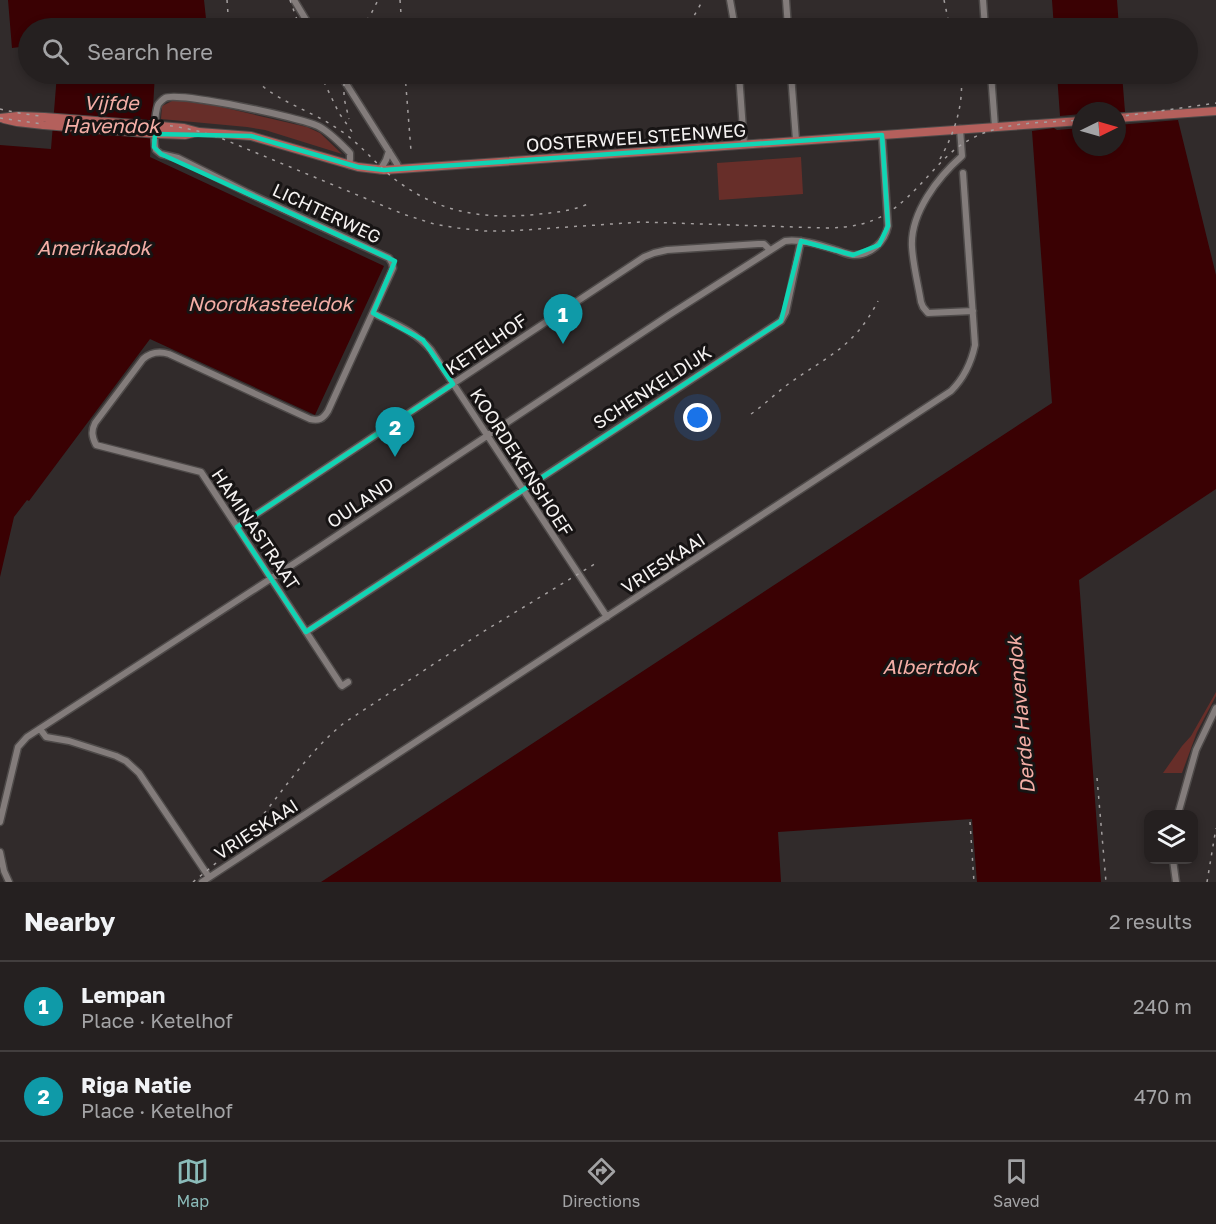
<!DOCTYPE html>
<meta charset="utf-8">
<style>
:root{--surface:#252020;--page:#312d2d;--text:#f1f3f6;--muted:#a3a3a5;--line:#423e3e;--accent:#8bbbb9}
body{margin:0;font-family:"Golos Text",sans-serif;background:var(--page);color:var(--text)}
.controls{position:absolute;right:18px;bottom:18px;display:grid;overflow:hidden;border-radius:12px;box-shadow:0 3px 9px #0003}
.controls button{width:54px;height:54px;display:grid;place-items:center;padding:0;border:0;border-bottom:2px solid var(--line);background:var(--surface);color:var(--text);font:30px sans-serif}
.compass{position:absolute;left:1072px;top:102px;width:54px;height:54px;border-radius:50%;background:var(--surface);box-shadow:0 3px 9px #0003;rotate:85deg}
.you{position:absolute;left:698px;top:418px;width:21px;height:21px;margin:-15px;border:4px solid #fff;border-radius:50%;background:#1a73e8;box-shadow:0 0 0 9px #1a73e833}
.badge{display:grid;place-items:center;width:39px;height:39px;border-radius:50%;background:var(--accent);color:#fff;font-size:20px;font-weight:700}
.pin{position:absolute;translate:-50% -50px;filter:drop-shadow(0 2px 3px #0008)}
.pin::after{content:'';position:absolute;top:32px;width:21px;height:18px;background:inherit;clip-path:polygon(0 0,100% 0,50% 100%)}
.list{margin:0;padding:0;list-style:none}
h2{display:flex;justify-content:space-between;align-items:center;height:78px;margin:0;padding:0 24px;font-size:26px}
h2 small{font-size:20px;font-weight:400;color:var(--muted)}
.list li{display:grid;grid-template-columns:39px 1fr auto;gap:18px;align-items:center;box-sizing:border-box;height:90px;padding:0 24px;border-top:2px solid var(--line)}
.list b{display:block;font-size:22px;white-space:nowrap}
.list p{margin:0;font-size:20px;white-space:nowrap;color:var(--muted)}
.list em{font-size:20px;font-style:normal;color:var(--muted)}
.icon{flex:none;width:33px;height:33px;fill:none;stroke:currentColor;stroke-width:2;stroke-linecap:round;stroke-linejoin:round}
.map{position:relative;flex:none;width:1216px;height:882px;overflow:hidden}
.search{position:absolute;background:var(--surface);box-shadow:0 3px 9px #0003;left:18px;right:18px;top:18px;height:66px;display:flex;align-items:center;gap:15px;box-sizing:border-box;padding:0 21px;border-radius:33px;color:var(--muted);font-size:22px}
.sheet{height:258px;background:var(--surface)}
nav{display:flex;justify-content:space-around;align-items:center;box-sizing:border-box;height:84px;border-top:2px solid var(--line);background:var(--surface);font-size:16px;color:var(--muted)}
nav a{display:grid;justify-items:center;gap:3px}
nav .on{color:var(--accent)}
.map>svg:first-child{display:block}
.green{fill:#672e29}
.water{fill:#3a0103}
.lines{fill:none;stroke-linecap:round;stroke-linejoin:round}
.minor-casing{stroke:#4e4a49;stroke-width:9}
.major-casing{stroke:#4e4a49;stroke-width:10}
.minor{stroke:#837c7b;stroke-width:6}
.major{stroke:#b4605c;stroke-width:8}
.rail{stroke:#a49f9f;stroke-width:1.5;stroke-dasharray:3 6;stroke-linecap:butt}
.major-bridge-casing{stroke:#4e4a49;stroke-width:10;stroke-linecap:butt}
.major-bridge{stroke:#b4605c;stroke-width:8}
.marked{fill:none;stroke:#10d5b4;stroke-width:4.5;stroke-linejoin:round}
.labels{text-anchor:middle;dominant-baseline:central;stroke-width:6;stroke-linejoin:round;paint-order:stroke}
.street-label{font-size:18px;fill:#f6f3f2;stroke:#171414}
.water-label{font-size:20px;font-style:italic;fill:#f4aea6;stroke:#171414}
</style>
<div class="map">
<svg width="1216" height="882" viewBox="0 0 1216 882">
<rect width="100%" height="100%" fill="#312b2b"/>
<path class="green" d="M 174,100 L 217,106 L 307,127 L 320,133 L 342,154 L 265,130 L 247,127 L 161,119 L 162,106 Z
M 801,157 L 803,194 L 719,200 L 717,163 Z
M 1216,692 L 1216,696 L 1197,732 L 1182,773 L 1163,773 L 1182,746 L 1191,736 Z"/>
<path class="water" d="M 8,0 L 204,0 L 207,28 L 28,28 L 28,46 L 12,48 Z
M 1052,0 L 1117,0 L 1119,28 L 1054,28 Z
M 57,74 L 155,74 L 150,157 L 384,266 L 315,415 L 150,339 L 29,501 L 27,500 L 14,517 L 0,577 L 0,145 L 51,149 Z
M 1057,74 L 1122,74 L 1125,112 L 1081,111 L 1081,114 L 1060,116 Z
M 1178,120 L 1216,275 L 1216,489 L 1079,580 L 1101,882 L 977,882 L 972,819 L 778,832 L 781,882 L 321,882 L 1052,403 L 1032,131 L 1054,128 L 1057,130 L 1081,128 L 1081,147 L 1117,147 L 1117,125 Z"/>
<g class="lines">
<defs>
<path id="minor" d="M 294,0 L 311,28
M 730,0 L 735,28
M 786,0 L 788,28
M 983,0 L 985,28
M 340,74 L 397,164 L 399,169
M 739,74 L 744,144
M 791,74 L 796,140
M 991,74 L 995,127
M 960,129 L 962,156 C 938,177 910,213 912,247 C 913,265 918,284 921,302 L 923,307 L 928,313 L 973,311
M 380,170 L 386,160 L 389,151
M 373,313 C 395,324 415,331 431,350 L 607,617
M 237,527 L 644,257 L 654,253 L 667,250 L 758,244 L 764,244 L 770,250
M 306,632 L 781,321 L 786,312 L 801,241
M 348,682 L 342,686 L 341,685 L 201,472 L 96,445 C 92,437 91,431 95,423 L 143,359 C 151,352 159,351 169,354 L 310,419 C 319,421 323,419 328,411 L 393,268 L 392,263 L 389,258 L 246,192 L 178,158 L 161,154 L 156,150 C 153,143 155,112 158,105 C 159,103 163,99 165,98 C 178,91 302,118 318,126 C 330,132 340,143 350,153 L 350,159 L 349,165
M 40,729 L 46,737 L 69,741 L 116,756 L 126,761 L 139,773 L 209,877
M 1178,814 L 1196,750 L 1216,708
M 0,822 L 18,747 L 27,737 L 318,548 L 669,315 L 785,241 C 802,239 820,245 836,250 C 842,252 849,255 854,255 C 871,255 885,242 888,226 L 882,135
M 0,852 L 4,871 L 9,882
M 1173,860 L 1176,882
M 202,882 L 951,391 C 964,378 971,364 975,345 L 963,173"/>
<path id="major" d="M 0,118 L 18,116 L 44,117
M 1117,118 L 1216,111
M 4,119 L 17,122 L 44,125
M 160,126 L 184,128 L 199,132 L 251,136 L 358,167 L 384,170 L 1081,121
M 159,134 L 185,135 L 198,132"/>
</defs>
<use href="#minor" class="minor-casing"/>
<use href="#major" class="major-casing"/>
<use href="#minor" class="minor"/>
<use href="#major" class="major"/>
<path class="rail" d="M 227,0 L 229,28
M 290,0 L 300,28
M 400,0 L 402,28
M 944,0 L 950,28
M 690,23 L 703,0
M 362,28 L 372,12 L 378,0
M 250,74 C 273,101 309,109 338,129 C 362,144 377,167 400,183 C 440,212 482,219 530,215 C 550,213 569,212 588,204
M 320,74 L 339,113 L 355,136
M 344,74 L 344,98 L 349,119
M 405,74 L 411,151
M 0,109 C 73,127 152,112 223,139 L 403,214 L 434,224 L 458,228 L 485,231 L 509,231 L 641,222 L 825,228 C 878,228 897,210 931,173 C 942,161 954,148 969,140 C 1002,121 1043,123 1081,120
M 1117,117 L 1216,103
M 0,118 L 42,124
M 940,159 C 955,132 964,104 961,74
M 751,414 C 764,405 775,394 787,385 C 827,356 854,348 878,301
M 1097,778 L 1106,882
M 970,822 L 974,882
M 193,882 C 214,865 236,847 254,826 C 283,791 308,752 344,723 L 481,633 L 598,562
M 1207,882 L 1216,828"/>
<defs>
<path id="major-bridge" d="M 44,117 L 160,126
M 44,125 L 159,134"/>
</defs>
<use href="#major-bridge" class="major-bridge-casing"/>
<use href="#major-bridge" class="major-bridge"/>
</g>
<path class="marked" d="M 155,134 L 251,136 L 358,167 L 384,170 L 882,135 L 888,226 L 879,245 L 853,255 L 801,241 L 781,321 L 306,632 L 237,527 L 453,384 L 423,340 L 373,313 L 395,261 L 161,154 L 154,147 Z"/>
<g class="labels">
<g class="street-label">
<text transform="translate(636 137) rotate(-4)">OOSTERWEELSTEENWEG</text>
<text transform="translate(327 213) rotate(25)">LICHTERWEG</text>
<text transform="translate(486 344) rotate(-34)">KETELHOF</text>
<text transform="translate(652 387) rotate(-33)">SCHENKELDIJK</text>
<text transform="translate(522 462) rotate(57)">KOORDEKENSHOEF</text>
<text transform="translate(360 502) rotate(-34)">OULAND</text>
<text transform="translate(256 529) rotate(56)">HAMINASTRAAT</text>
<text transform="translate(663 563) rotate(-33)">VRIESKAAI</text>
<text transform="translate(256 829) rotate(-33)">VRIESKAAI</text>
</g>
<g class="water-label">
<text x="111" y="102">Vijfde<tspan x="111" dy="23">Havendok</tspan></text>
<text x="94" y="247">Amerikadok</text>
<text x="270" y="303">Noordkasteeldok</text>
<text x="930" y="666">Albertdok</text>
<text transform="translate(1020 715) rotate(-95)">Derde Havendok</text>
</g>
</g>
</svg>
<div class="controls">
<button><svg class="icon" aria-label="layers" viewBox="0 0 24 24"><path d="M12 4l9 5-9 5-9-5zM3 14l9 5 9-5"/></svg></button>
</div>
<svg class="compass" viewBox="-18 -18 36 36"><path d="M0-13l5 13h-10z" fill="#e53935"/><path d="M0 13l5-13h-10z" fill="#a3a3a5"/></svg>
<div class="you"></div>
<div class="pin badge" style="left:563px;top:344px;background:#0f9aa8">1</div>
<div class="pin badge" style="left:395px;top:457px;background:#0f9aa8">2</div>
<div class="search"><svg class="icon" aria-label="search" viewBox="0 0 24 24"><circle cx="10" cy="10" r="6"/><path d="M15 15l6 6"/></svg>Search here</div>
</div>
<section class="sheet">
<h2>Nearby<small>2 results</small></h2>
<ul class="list">
<li><span class="badge" style="background:#0f9aa8">1</span><div><b>Lempan</b><p>Place · Ketelhof</p></div><em>240 m</em></li>
<li><span class="badge" style="background:#0f9aa8">2</span><div><b>Riga Natie</b><p>Place · Ketelhof</p></div><em>470 m</em></li>
</ul>
</section>
<nav>
<a class="on"><svg class="icon" aria-label="map" viewBox="0 0 24 24"><path d="M3 6l6-2 6 2 6-2v14l-6 2-6-2-6 2zM9 4v14M15 6v14"/></svg>Map</a>
<a><svg class="icon" aria-label="directions" viewBox="0 0 24 24"><path d="M12 3l9 9-9 9-9-9zM9 14v-3h6M13 9l2 2-2 2"/></svg>Directions</a>
<a><svg class="icon" aria-label="saved" viewBox="0 0 24 24"><path d="M7 4h10v16l-5-4-5 4z"/></svg>Saved</a>
</nav>
